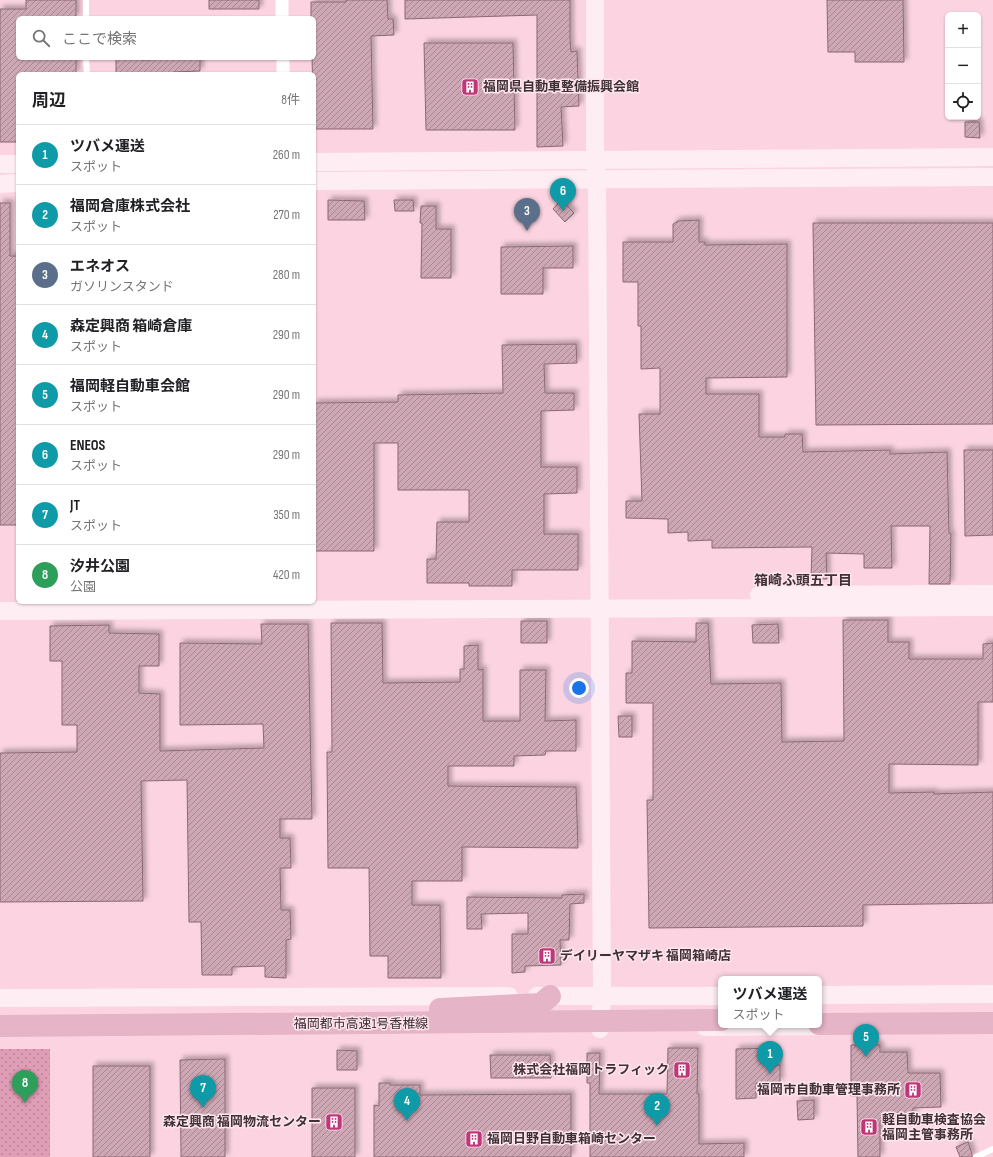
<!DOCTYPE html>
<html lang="ja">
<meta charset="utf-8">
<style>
:root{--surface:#fff;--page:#f2f2f2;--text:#202124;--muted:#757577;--line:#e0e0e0;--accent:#be3778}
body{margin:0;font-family:"Sofia Sans Condensed","Noto Sans JP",sans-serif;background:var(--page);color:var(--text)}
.controls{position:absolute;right:12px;top:12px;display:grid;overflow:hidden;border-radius:6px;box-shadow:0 1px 3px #0004}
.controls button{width:36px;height:36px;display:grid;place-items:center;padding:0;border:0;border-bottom:1px solid var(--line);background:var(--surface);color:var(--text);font:20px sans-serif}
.you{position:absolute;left:579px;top:688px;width:14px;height:14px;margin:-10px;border:3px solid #fff;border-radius:50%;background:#1a73e8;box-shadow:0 0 0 6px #1a73e833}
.badge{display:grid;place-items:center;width:26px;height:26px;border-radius:50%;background:var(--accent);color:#fff;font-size:13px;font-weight:700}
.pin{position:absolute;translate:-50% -33px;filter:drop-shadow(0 1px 2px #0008)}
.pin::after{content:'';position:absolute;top:21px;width:14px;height:12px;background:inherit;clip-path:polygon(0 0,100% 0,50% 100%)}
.popup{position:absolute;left:718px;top:976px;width:104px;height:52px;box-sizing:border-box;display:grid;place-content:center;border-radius:6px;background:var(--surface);filter:drop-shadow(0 1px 3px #0005);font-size:13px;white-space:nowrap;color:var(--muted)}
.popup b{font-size:15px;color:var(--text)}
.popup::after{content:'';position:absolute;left:50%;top:100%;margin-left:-8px;border:8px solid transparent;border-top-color:var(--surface)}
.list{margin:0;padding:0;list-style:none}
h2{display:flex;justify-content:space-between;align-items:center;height:52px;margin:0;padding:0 16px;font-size:17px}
h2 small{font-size:13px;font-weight:400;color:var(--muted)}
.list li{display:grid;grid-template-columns:26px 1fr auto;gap:12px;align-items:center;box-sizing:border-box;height:60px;padding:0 16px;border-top:1px solid var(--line)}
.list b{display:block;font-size:15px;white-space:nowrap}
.list p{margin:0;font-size:13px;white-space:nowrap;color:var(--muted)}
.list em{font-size:13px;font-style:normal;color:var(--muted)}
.icon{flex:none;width:22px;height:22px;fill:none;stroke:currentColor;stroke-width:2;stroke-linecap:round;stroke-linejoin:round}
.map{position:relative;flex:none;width:993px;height:1157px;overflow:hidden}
.search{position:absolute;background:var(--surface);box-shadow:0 1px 3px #0004;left:16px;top:16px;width:300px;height:44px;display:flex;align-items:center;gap:10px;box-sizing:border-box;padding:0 14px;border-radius:6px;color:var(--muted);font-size:15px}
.panel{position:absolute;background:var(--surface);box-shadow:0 1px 3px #0004;left:16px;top:72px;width:300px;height:532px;border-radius:6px}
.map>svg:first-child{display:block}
.park{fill:url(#park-dots)}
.building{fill:url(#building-hatch);stroke:#8c6975;filter:url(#shadow)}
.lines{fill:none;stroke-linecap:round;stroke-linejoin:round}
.lane{stroke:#fff;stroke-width:6}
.street{stroke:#fff;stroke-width:13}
.secondary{stroke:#feeef3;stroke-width:18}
.highway{stroke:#e5b4c6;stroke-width:22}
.labels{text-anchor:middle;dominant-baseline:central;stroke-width:3;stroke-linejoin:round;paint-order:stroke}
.poi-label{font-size:13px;font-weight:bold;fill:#3f3036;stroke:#fee5ee;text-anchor:start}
.street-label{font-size:13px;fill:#3f3036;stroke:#fee5ee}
.neighbourhood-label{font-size:14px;font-weight:bold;fill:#3f3036;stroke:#fee5ee}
</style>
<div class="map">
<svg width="993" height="1157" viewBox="0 0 993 1157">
<defs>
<pattern id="park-dots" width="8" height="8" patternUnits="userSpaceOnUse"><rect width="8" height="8" fill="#df9eb6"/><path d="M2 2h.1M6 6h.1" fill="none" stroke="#b68195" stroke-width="1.8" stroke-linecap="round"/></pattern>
<pattern id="building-hatch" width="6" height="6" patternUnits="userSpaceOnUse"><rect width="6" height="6" fill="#cda7b4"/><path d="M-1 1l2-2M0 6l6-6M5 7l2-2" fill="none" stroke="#a88893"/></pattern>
<filter id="shadow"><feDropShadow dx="3.5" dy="-3.5" stdDeviation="2" flood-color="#0004"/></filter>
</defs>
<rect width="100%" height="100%" fill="#fbd3e1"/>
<path class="park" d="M 0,1049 L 50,1049 L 50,1157 L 0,1157 Z"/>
<path class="building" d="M 26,0 L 76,0 L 76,18 L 18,18 L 18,58 L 76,58 L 76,74 L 18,74 L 18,142 L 0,142 L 0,9 L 26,9 Z
M 209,0 L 259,0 L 259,9 L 209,9 Z
M 346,0 L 387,0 L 388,19 L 393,19 L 394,35 L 371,36 L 373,129 L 314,129 L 312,58 L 314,58 L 314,18 L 311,18 L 311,2 L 346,2 Z
M 405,0 L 570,0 L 570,38 L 571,52 L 577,51 L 579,106 L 561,107 L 563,146 L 537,147 L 537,15 L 405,19 Z
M 827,0 L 903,0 L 904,62 L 855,62 L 855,52 L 828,52 Z
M 424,43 L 513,43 L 515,130 L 426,130 Z
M 116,58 L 141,58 L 141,60 L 200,58 L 200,71 L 173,72 L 173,74 L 116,74 Z
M 965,122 L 979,122 L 980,138 L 965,137 Z
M 328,200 L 364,201 L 365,220 L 328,220 Z
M 394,200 L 413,200 L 414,211 L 395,211 Z
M 561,200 L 574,213 L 565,222 L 553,209 Z
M 0,203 L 10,203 L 10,256 L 18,256 L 18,525 L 0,525 Z
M 421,206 L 436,206 L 436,229 L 451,229 L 451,278 L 421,278 L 422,223 L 420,223 Z
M 699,220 L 699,242 L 705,242 L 705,245 L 787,244 L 787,377 L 706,378 L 706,394 L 759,394 L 759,437 L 785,437 L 785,434 L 802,434 L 803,452 L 890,450 L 890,454 L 947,452 L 949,533 L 951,534 L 950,584 L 929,584 L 930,526 L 891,526 L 892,568 L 864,568 L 864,554 L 826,553 L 827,579 L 811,579 L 812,547 L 712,548 L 712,540 L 688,541 L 688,532 L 668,533 L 668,519 L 626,518 L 626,501 L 642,501 L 639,414 L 660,414 L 660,368 L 641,369 L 641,326 L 638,326 L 638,282 L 623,282 L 623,242 L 673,242 L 673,224 L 678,221 Z
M 813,223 L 993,223 L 993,424 L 816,425 Z
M 573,246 L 573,268 L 543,268 L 543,294 L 501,294 L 501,247 Z
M 576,344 L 577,363 L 544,364 L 545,393 L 574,393 L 574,410 L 541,411 L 541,467 L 577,467 L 577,493 L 544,494 L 544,534 L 578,534 L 578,570 L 512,570 L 512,586 L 469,586 L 469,583 L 427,583 L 427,559 L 436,559 L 437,522 L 469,522 L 469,490 L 398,490 L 398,443 L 374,443 L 374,551 L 314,551 L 314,403 L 398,402 L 398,395 L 503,393 L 502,345 Z
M 964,450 L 993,450 L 993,535 L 965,536 Z
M 843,620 L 888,620 L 888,642 L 909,642 L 909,659 L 983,659 L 983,644 L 993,643 L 993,702 L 978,702 L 978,765 L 889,764 L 889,793 L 934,792 L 934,794 L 993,792 L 993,903 L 863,905 L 863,926 L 649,928 L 647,800 L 653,800 L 653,703 L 626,703 L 626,673 L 632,673 L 632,641 L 696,642 L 696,623 L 708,623 L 711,684 L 781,683 L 782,742 L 844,741 Z
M 521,621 L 547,621 L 547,643 L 521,643 Z
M 331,623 L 382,623 L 383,683 L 460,682 L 460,669 L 464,669 L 464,646 L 478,645 L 478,670 L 483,669 L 483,721 L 520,721 L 520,670 L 546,670 L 545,721 L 576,720 L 576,751 L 546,751 L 545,755 L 514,756 L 514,766 L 448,766 L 448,786 L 576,787 L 578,848 L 462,847 L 462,881 L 412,881 L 412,905 L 440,905 L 441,978 L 388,978 L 388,956 L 370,956 L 369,868 L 328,868 L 327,752 L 332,752 Z
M 261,624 L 308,624 L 312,819 L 280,819 L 280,838 L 290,838 L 291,868 L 280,868 L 281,910 L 290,910 L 291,939 L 286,940 L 286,978 L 265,977 L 265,966 L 232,967 L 232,975 L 202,975 L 201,922 L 189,922 L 187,780 L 141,781 L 143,901 L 0,902 L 0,753 L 77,752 L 77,725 L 62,725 L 62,661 L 50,661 L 50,626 L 109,625 L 109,633 L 159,634 L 159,666 L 139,666 L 139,693 L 160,694 L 160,751 L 264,748 L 263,724 L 180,725 L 180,643 L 262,644 Z
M 778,624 L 779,643 L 753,643 L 752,625 Z
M 618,716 L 632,716 L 632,737 L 619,737 Z
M 584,894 L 584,903 L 570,904 L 569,940 L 560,940 L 561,965 L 525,966 L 525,972 L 512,973 L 512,934 L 528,934 L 528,913 L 481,914 L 482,929 L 467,929 L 467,897 L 562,898 L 562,895 Z
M 851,1045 L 880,1045 L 880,1052 L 907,1052 L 908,1073 L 940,1073 L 941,1107 L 913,1108 L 913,1121 L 880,1121 L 880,1157 L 858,1157 L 857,1096 L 851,1096 Z
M 668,1048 L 698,1048 L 697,1094 L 699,1094 L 699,1144 L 744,1143 L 744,1157 L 590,1157 L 590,1083 L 587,1083 L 587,1053 L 600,1053 L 599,1094 L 667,1094 Z
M 772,1048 L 772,1065 L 780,1065 L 780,1082 L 756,1083 L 756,1098 L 736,1099 L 736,1049 Z
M 337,1050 L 357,1051 L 357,1070 L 337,1070 Z
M 490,1055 L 550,1055 L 551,1078 L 491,1078 Z
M 225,1059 L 225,1157 L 181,1157 L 180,1060 Z
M 93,1066 L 150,1066 L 150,1157 L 93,1157 Z
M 379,1083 L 390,1083 L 390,1085 L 420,1085 L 420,1095 L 571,1094 L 571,1157 L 374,1157 L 374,1105 L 379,1106 Z
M 312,1088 L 355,1088 L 355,1157 L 312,1157 Z
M 814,1100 L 814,1119 L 798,1120 L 797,1101 Z
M 968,1142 L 972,1154 L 972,1157 L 960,1157 L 956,1147 Z"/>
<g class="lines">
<path class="lane" d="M 86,0 L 86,18
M 86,58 L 87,74
M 976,1157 L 993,1149"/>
<path class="street" d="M 282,0 L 282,18
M 283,58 L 283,74"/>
<path class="secondary" d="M 595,0 L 595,160 L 597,180 L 602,995 L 600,1029
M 314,162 L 993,157
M 0,164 L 18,164
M 314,181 L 993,177
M 0,184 L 18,183
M 759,595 L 993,594
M 0,611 L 993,607
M 819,995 L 993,994
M 537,996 L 721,996
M 0,998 L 509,996
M 705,1027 L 833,1026"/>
<path class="highway" d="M 440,1009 L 541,1004 L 550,996
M 819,1024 L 993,1023
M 0,1026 L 721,1020"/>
</g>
<defs>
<symbol id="building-square" viewBox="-11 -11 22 22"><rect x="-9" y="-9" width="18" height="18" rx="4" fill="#be3778" stroke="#fee5ee"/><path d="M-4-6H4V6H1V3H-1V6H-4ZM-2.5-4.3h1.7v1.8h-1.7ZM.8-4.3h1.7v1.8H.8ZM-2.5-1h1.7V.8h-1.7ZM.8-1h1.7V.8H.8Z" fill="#fff"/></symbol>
</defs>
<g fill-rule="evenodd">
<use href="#building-square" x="460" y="77" width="20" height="20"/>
<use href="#building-square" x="537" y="946" width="20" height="20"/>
<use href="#building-square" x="672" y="1060" width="20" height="20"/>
<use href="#building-square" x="903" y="1080" width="20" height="20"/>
<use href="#building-square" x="324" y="1112" width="20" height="20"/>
<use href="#building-square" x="859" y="1117" width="20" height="20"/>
<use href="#building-square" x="464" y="1129" width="20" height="20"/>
</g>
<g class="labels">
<g class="poi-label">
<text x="483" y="87">福岡県自動車整備振興会館</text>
<text x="560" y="956">デイリーヤマザキ 福岡箱崎店</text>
<text x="669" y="1070" text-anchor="end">株式会社福岡トラフィック</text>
<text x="900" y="1090" text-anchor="end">福岡市自動車管理事務所</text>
<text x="882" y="1120">軽自動車検査協会<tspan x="882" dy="15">福岡主管事務所</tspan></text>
<text x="321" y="1122" text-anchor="end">森定興商 福岡物流センター</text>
<text x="487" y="1139">福岡日野自動車箱崎センター</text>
</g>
<g class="street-label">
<text x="361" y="1024">福岡都市高速1号香椎線</text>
</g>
<g class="neighbourhood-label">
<text x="803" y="580">箱崎ふ頭五丁目</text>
</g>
</g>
</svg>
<div class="controls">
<button>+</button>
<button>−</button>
<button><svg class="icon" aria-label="locate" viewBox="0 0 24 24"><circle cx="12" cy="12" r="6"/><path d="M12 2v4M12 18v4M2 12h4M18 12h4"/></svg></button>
</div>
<div class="you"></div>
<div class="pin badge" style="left:770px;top:1074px;background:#0f9aa8">1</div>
<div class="popup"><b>ツバメ運送</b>スポット</div>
<div class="pin badge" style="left:657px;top:1126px;background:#0f9aa8">2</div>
<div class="pin badge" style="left:527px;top:231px;background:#5c6f8a">3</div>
<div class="pin badge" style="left:407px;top:1121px;background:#0f9aa8">4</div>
<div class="pin badge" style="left:866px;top:1057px;background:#0f9aa8">5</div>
<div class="pin badge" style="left:563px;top:211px;background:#0f9aa8">6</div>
<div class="pin badge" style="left:203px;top:1108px;background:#0f9aa8">7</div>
<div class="pin badge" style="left:25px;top:1103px;background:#2e9e5b">8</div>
<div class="search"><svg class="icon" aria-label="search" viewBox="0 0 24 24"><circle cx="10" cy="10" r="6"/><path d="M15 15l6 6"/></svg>ここで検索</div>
<section class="panel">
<h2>周辺<small>8件</small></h2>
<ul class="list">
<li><span class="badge" style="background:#0f9aa8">1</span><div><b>ツバメ運送</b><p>スポット</p></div><em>260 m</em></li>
<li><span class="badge" style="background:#0f9aa8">2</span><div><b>福岡倉庫株式会社</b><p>スポット</p></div><em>270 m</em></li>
<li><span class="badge" style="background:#5c6f8a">3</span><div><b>エネオス</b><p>ガソリンスタンド</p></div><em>280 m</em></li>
<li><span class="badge" style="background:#0f9aa8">4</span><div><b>森定興商 箱崎倉庫</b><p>スポット</p></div><em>290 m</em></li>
<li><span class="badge" style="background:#0f9aa8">5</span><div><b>福岡軽自動車会館</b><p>スポット</p></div><em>290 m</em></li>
<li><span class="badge" style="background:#0f9aa8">6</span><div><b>ENEOS</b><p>スポット</p></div><em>290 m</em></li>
<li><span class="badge" style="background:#0f9aa8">7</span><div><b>JT</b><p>スポット</p></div><em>350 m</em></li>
<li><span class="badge" style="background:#2e9e5b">8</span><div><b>汐井公園</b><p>公園</p></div><em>420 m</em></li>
</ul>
</section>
</div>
